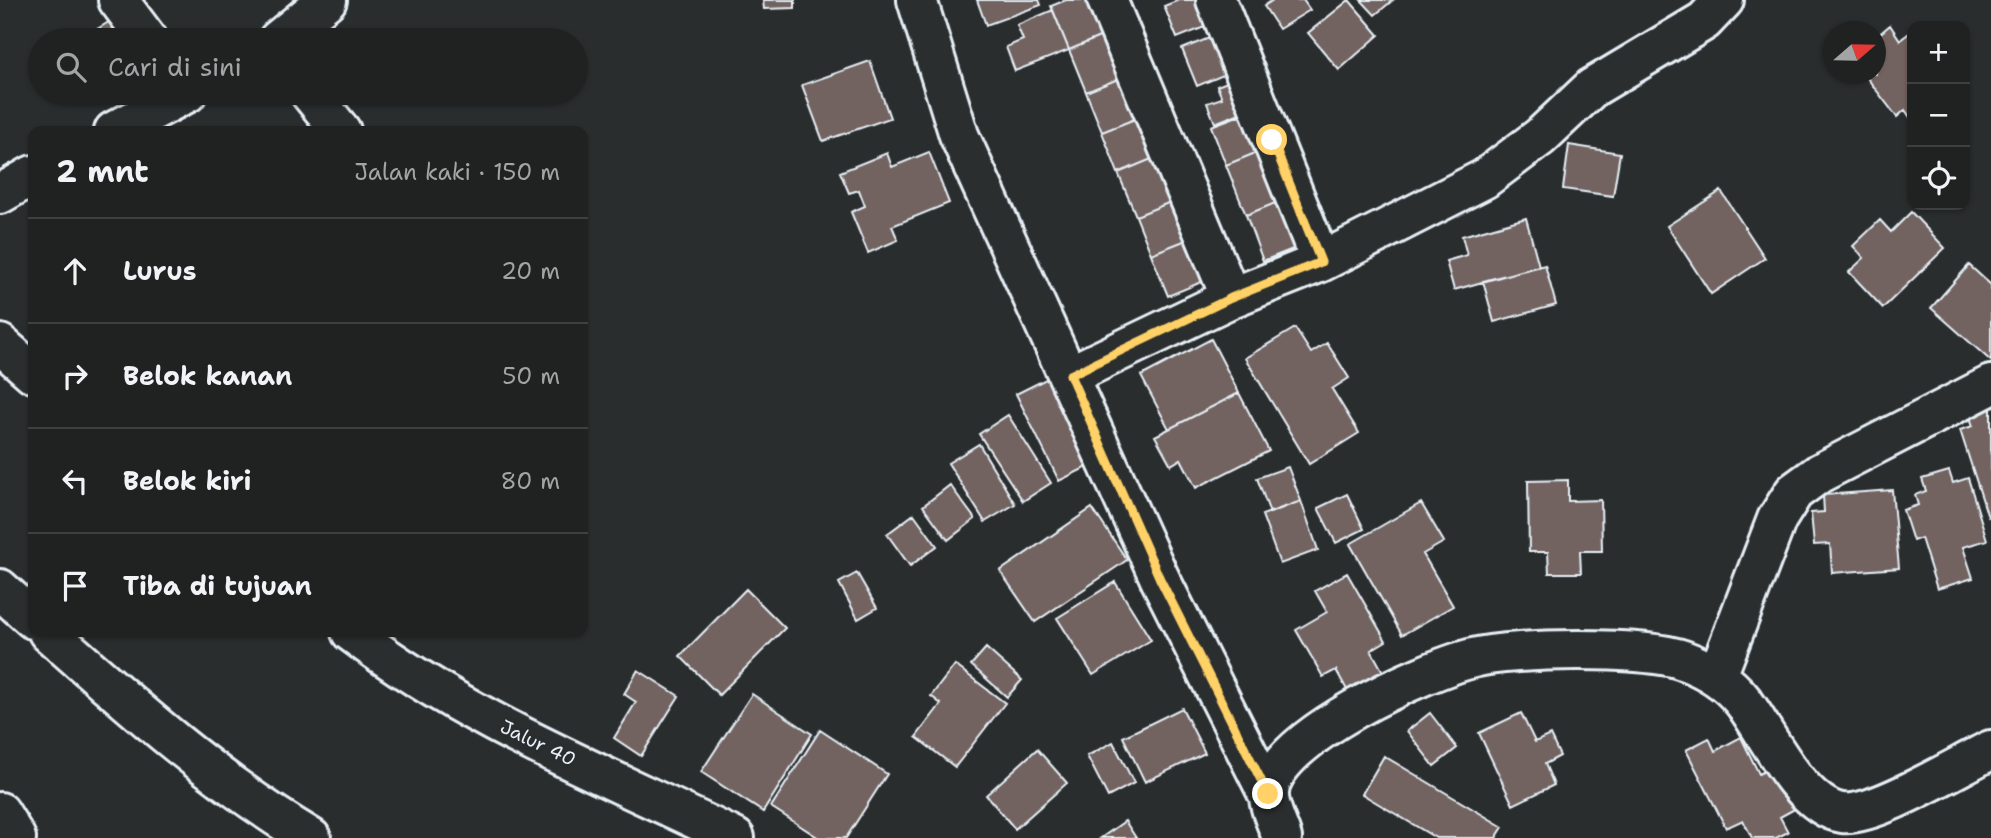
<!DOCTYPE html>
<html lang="id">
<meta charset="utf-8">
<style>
:root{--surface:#202222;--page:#282a2a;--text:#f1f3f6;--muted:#a2a4a5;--line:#3d3f40}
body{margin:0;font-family:"Shantell Sans",sans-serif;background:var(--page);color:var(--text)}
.controls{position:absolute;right:21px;top:21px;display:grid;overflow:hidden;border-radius:14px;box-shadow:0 2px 5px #0004}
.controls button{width:63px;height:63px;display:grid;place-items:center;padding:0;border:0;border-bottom:2px solid var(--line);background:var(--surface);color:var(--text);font:35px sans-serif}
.compass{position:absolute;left:1823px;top:21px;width:63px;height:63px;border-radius:50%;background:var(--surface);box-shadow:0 2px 5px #0004;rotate:70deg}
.stop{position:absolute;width:21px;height:21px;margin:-16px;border:5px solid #ffd166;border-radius:50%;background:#fff}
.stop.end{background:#ffd166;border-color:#fff;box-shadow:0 2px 7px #0008}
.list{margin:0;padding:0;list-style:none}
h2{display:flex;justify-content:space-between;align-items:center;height:91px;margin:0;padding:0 28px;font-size:30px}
h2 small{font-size:23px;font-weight:400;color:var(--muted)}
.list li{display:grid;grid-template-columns:46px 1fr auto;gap:21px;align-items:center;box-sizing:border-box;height:105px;padding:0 28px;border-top:2px solid var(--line)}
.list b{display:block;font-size:26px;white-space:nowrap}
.list em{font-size:23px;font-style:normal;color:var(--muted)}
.icon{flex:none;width:38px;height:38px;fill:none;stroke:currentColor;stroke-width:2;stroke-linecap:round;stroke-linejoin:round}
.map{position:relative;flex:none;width:1991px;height:838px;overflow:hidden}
.search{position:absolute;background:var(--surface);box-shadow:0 2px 5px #0004;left:28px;top:28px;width:560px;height:77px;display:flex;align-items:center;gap:18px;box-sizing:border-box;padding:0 24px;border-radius:38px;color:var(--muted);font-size:26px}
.panel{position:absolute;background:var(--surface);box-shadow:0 2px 5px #0004;left:28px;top:126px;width:560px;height:511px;border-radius:14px}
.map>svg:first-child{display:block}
.building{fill:#726460;stroke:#e8f1f8;stroke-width:2}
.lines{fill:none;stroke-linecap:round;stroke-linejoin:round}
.minor-casing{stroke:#e8f1f8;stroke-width:44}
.highway-casing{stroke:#e8f1f8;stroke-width:44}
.minor{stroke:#2a2d2e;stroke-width:38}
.highway{stroke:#2a2d2e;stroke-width:38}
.route{stroke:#ffd166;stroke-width:9}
.labels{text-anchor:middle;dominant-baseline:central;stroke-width:7;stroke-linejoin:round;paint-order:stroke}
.street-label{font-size:19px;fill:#e8f1f8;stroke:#2a2d2e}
</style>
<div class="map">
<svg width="1991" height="838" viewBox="0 0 1991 838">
<rect width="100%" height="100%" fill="#2a2d2e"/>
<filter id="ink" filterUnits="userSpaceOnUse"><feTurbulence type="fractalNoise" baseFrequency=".0143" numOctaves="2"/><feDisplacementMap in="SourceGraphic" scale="14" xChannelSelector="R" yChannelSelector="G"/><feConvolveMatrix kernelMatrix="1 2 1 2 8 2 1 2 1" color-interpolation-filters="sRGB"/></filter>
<g filter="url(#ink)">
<path class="building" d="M 763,0 L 795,0 L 795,8 L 764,9 Z
M 977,0 L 1039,0 L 1041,5 L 986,25 Z
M 1066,0 L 1104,0 L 1116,30 L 1069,50 L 1051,6 Z
M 1179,0 L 1212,0 L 1220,21 L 1177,38 L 1164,6 Z
M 1273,0 L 1303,0 L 1310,10 L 1279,29 L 1264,6 Z
M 1349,0 L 1379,35 L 1339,70 L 1308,33 Z
M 1361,0 L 1393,0 L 1375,15 Z
M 1053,10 L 1069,50 L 1015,71 L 1006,47 L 1023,40 L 1017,25 Z
M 122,14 L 139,40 L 79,40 Z
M 1890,25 L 1900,40 L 1912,31 L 1912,120 L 1905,110 L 1897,117 L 1864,74 L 1876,74 L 1876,37 Z
M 1116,30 L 1133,73 L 1086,92 L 1069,50 Z
M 1224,32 L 1238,69 L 1197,86 L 1182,49 Z
M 870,61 L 890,118 L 823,141 L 802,85 Z
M 1133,73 L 1150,113 L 1102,132 L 1086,92 Z
M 1242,76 L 1255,107 L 1215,123 L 1207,103 L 1222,98 L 1217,86 Z
M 1256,109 L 1270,147 L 1226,165 L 1211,126 Z
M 1150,113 L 1166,153 L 1118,173 L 1102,132 Z
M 1569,145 L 1620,153 L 1613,196 L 1563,189 Z
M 1270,147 L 1290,197 L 1246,215 L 1226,165 Z
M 929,152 L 949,203 L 892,226 L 898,240 L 868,253 L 851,212 L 865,206 L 859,190 L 849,193 L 840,172 L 887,153 L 892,167 Z
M 1166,153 L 1183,197 L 1136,216 L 1118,173 Z
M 1721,191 L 1765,258 L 1711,294 L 1667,226 Z
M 1183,197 L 1199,235 L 1151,254 L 1136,216 Z
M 1290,197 L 1308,243 L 1263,261 L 1246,215 Z
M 1911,212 L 1945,248 L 1883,308 L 1849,272 L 1864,258 L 1853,246 L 1880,220 L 1891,232 Z
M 1526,218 L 1539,266 L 1454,290 L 1446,261 L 1467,255 L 1462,236 Z
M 1199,235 L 1216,276 L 1168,296 L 1151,254 Z
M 1545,265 L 1556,305 L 1494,322 L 1483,281 Z
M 1969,265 L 1991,285 L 1991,361 L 1931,308 Z
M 1295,328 L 1311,353 L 1327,343 L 1349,378 L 1332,389 L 1359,433 L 1309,464 L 1245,358 Z
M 1211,339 L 1239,393 L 1169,429 L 1141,376 Z
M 1058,373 L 1101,460 L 1059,481 L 1016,394 Z
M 1239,393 L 1269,451 L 1196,488 L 1181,459 L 1171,465 L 1155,436 Z
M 1991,408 L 1991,516 L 1988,517 L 1960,430 L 1973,426 L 1969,415 Z
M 1008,415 L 1051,483 L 1023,501 L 979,434 Z
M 979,444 L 1015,504 L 985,522 L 948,463 Z
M 1288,467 L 1301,501 L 1270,513 L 1257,478 Z
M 1949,471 L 1953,483 L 1968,478 L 1987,540 L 1963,547 L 1973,578 L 1937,589 L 1921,538 L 1913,541 L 1903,510 L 1918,505 L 1915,495 L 1926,491 L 1922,479 Z
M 1568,480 L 1568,501 L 1601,500 L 1602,551 L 1580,551 L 1581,573 L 1549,573 L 1548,552 L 1529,552 L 1528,481 Z
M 950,485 L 975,519 L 948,540 L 923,506 Z
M 1892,490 L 1899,568 L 1832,573 L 1830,544 L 1814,545 L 1811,513 L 1824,512 L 1823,495 Z
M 1347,494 L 1364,529 L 1336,543 L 1318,508 Z
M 1301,501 L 1318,550 L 1280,564 L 1262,515 Z
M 1421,503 L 1444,542 L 1423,554 L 1453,606 L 1402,635 L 1350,544 Z
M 1092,508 L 1127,560 L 1035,622 L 1000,571 Z
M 914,514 L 937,546 L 910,566 L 887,534 Z
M 857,573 L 877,608 L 858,619 L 839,583 Z
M 1347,573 L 1386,641 L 1371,650 L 1387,679 L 1352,699 L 1336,670 L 1323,677 L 1296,630 L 1327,612 L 1315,591 Z
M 1115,582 L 1151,640 L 1093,675 L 1057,618 Z
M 746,589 L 785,628 L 719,695 L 680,656 Z
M 986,648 L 1022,680 L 1007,697 L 971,665 Z
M 955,665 L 1005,703 L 955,767 L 916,737 L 941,704 L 931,696 Z
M 638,670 L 679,696 L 641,756 L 614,738 L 636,702 L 624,694 Z
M 752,694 L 812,734 L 763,812 L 701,772 Z
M 1182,708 L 1205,753 L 1145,782 L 1123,737 Z
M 1430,713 L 1457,748 L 1434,766 L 1407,731 Z
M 1521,713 L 1535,742 L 1550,735 L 1560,756 L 1545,764 L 1554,785 L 1513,805 L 1479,733 Z
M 820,730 L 887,774 L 846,838 L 819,838 L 771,807 Z
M 1741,737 L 1759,774 L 1778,764 L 1800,806 L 1780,817 L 1788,832 L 1776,838 L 1752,838 L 1743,820 L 1726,828 L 1686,750 L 1709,738 L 1715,751 Z
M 1113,742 L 1134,783 L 1108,797 L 1087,756 Z
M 1037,749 L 1067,783 L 1015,829 L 986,795 Z
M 1384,756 L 1503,827 L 1496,838 L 1436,838 L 1362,794 Z
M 1125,821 L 1136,838 L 1101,838 Z"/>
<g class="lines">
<defs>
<path id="minor" d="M 118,0 L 148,40
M 917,0 L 959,135 L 1160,579 L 1268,794
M 1107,0 L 1231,298
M 1216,0 L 1321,262
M 278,40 L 327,0
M 310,93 L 341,131
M 114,131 L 187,93
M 0,194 L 33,175
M 1070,375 L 1231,298 L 1321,262 L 1484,179 L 1540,137 L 1592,88 L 1704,21 L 1724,0
M 1717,676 L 1777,519 L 1794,492 L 1820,473 L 1991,385
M 0,812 L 16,838
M 1282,838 C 1278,825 1268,806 1269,793 C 1272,738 1425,670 1473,658 C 1513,648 1644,646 1683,660 C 1705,668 1728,682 1743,701 C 1767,732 1800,807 1842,813 C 1873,818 1959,765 1991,750"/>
<path id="highway" d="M 0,344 L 33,373
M 0,589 L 33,619
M 48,632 C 130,705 216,782 311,838
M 351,632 C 466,720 605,775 735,838"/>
</defs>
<use href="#minor" class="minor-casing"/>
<use href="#highway" class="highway-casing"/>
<use href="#minor" class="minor"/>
<use href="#highway" class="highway"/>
</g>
</g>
<g class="lines" filter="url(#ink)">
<path class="route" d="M 1268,794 L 1160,579 L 1070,375 L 1231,298 L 1321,262 L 1272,140"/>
</g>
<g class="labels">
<g class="street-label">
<text transform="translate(538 743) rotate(26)">Jalur 40</text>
</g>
</g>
</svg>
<div class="controls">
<button>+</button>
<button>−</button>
<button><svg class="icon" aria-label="locate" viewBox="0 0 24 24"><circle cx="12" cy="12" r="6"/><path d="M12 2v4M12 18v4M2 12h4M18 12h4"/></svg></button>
</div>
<svg class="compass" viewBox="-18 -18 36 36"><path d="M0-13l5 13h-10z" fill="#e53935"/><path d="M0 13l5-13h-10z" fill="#a2a4a5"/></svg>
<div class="stop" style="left:1272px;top:140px"></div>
<div class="stop end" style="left:1268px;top:794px"></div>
<div class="search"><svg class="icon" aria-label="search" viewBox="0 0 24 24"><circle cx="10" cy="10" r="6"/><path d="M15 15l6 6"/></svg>Cari di sini</div>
<section class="panel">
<h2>2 mnt<small>Jalan kaki · 150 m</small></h2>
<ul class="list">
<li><svg class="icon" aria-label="ahead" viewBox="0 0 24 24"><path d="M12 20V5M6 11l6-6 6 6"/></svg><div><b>Lurus</b></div><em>20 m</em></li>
<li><svg class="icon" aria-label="right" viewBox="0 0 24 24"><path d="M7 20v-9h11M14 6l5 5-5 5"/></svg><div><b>Belok kanan</b></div><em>50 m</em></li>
<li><svg class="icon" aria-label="left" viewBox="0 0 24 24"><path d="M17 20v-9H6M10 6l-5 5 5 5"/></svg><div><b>Belok kiri</b></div><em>80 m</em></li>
<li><svg class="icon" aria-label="arrive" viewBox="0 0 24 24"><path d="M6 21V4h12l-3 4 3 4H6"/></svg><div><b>Tiba di tujuan</b></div></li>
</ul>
</section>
</div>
